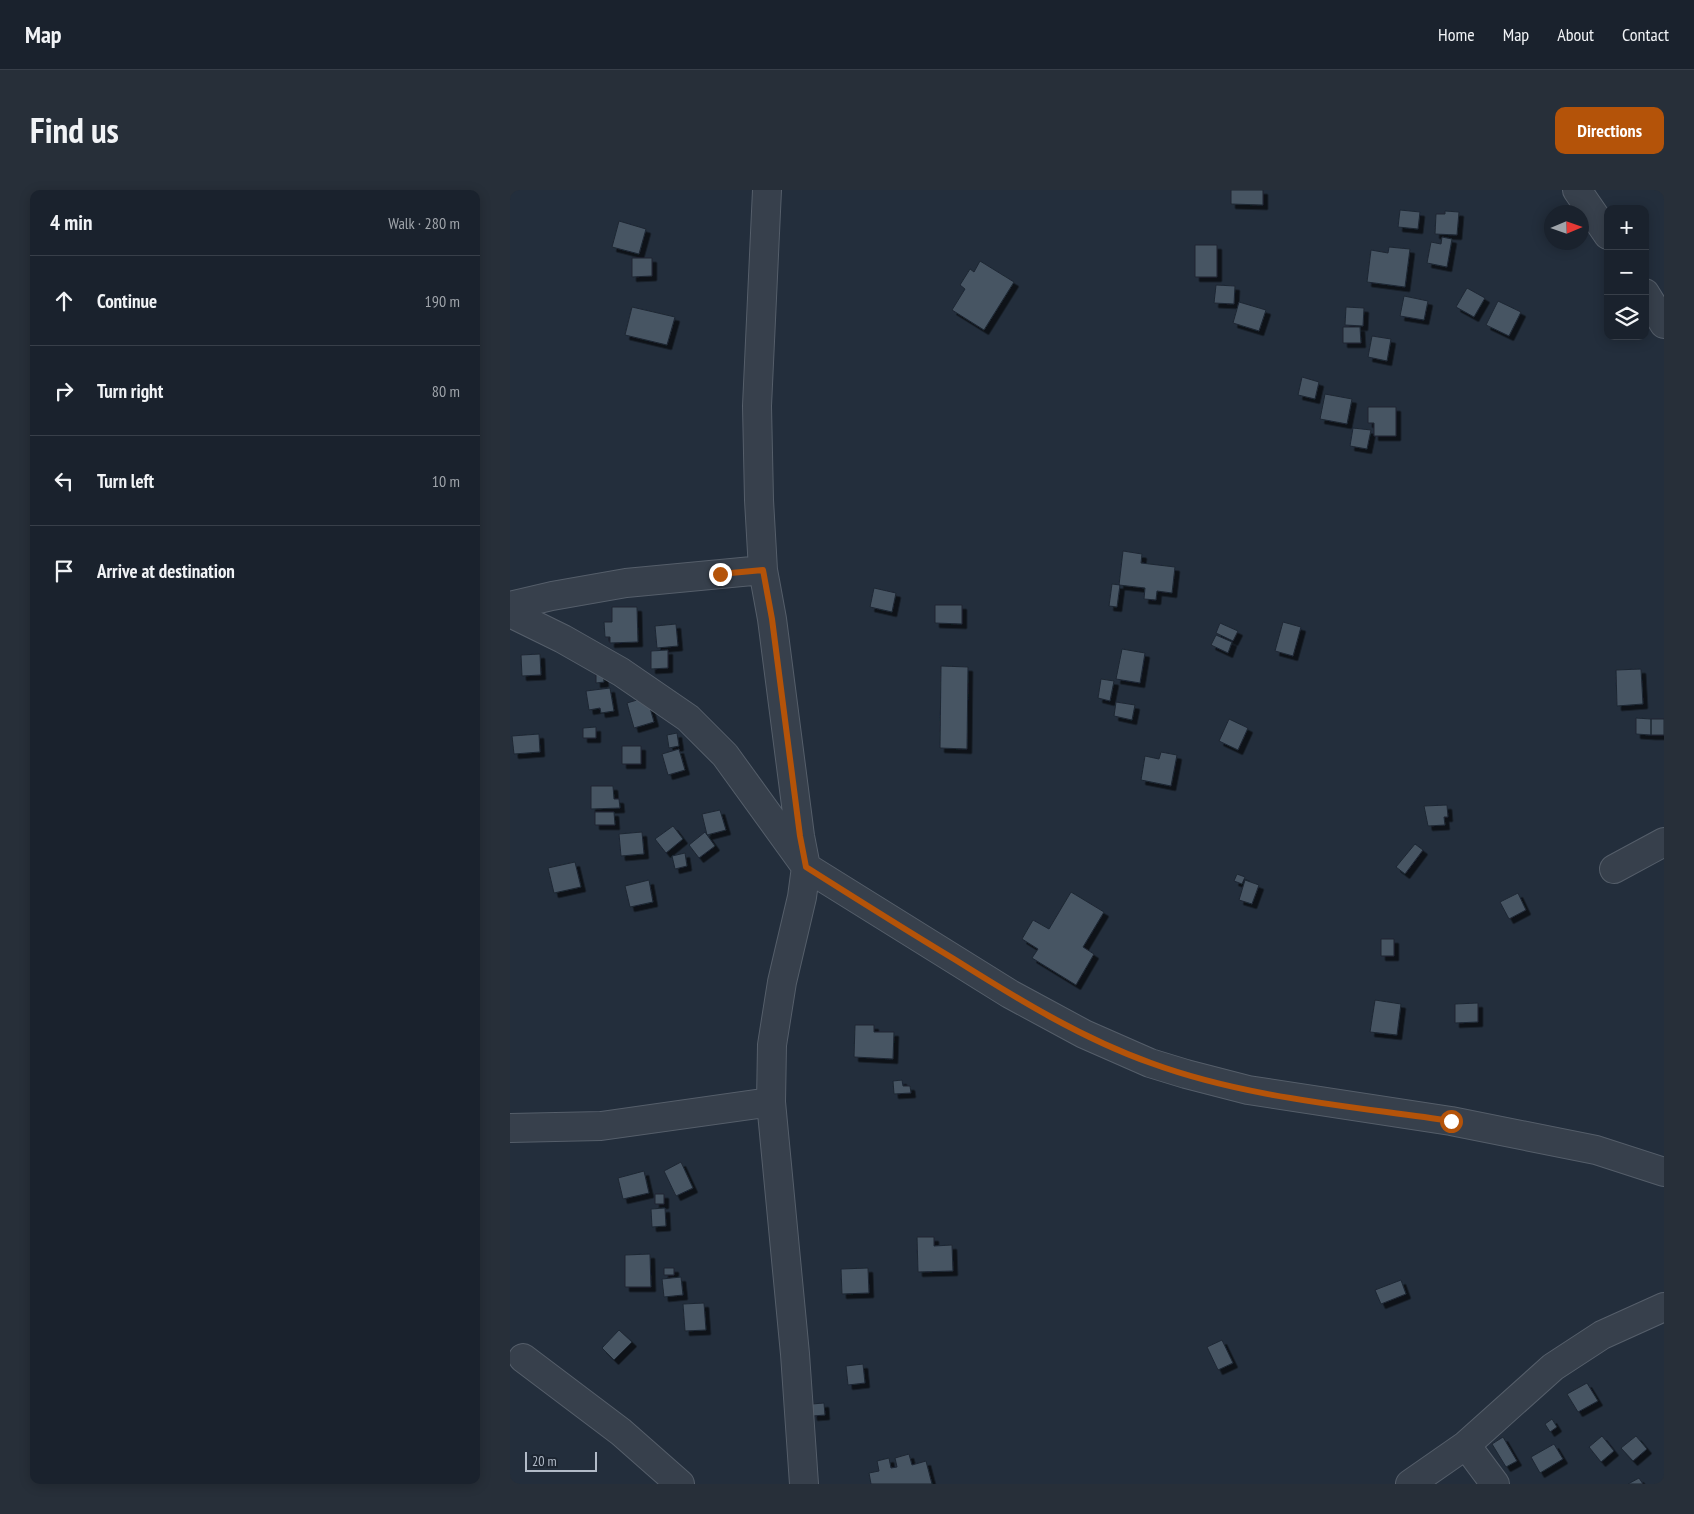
<!DOCTYPE html>
<meta charset="utf-8">
<style>
:root{--surface:#1a222d;--page:#272f39;--text:#f1f3f6;--muted:#9fa4aa;--line:#383f49;--accent:#b45309}
body{margin:0;font-family:"PT Sans Narrow",sans-serif;background:var(--page);color:var(--text)}
.controls{position:absolute;right:15px;top:15px;display:grid;overflow:hidden;border-radius:10px;box-shadow:0 2px 12px #0003}
.controls button{width:45px;height:45px;display:grid;place-items:center;padding:0;border:0;border-bottom:1px solid var(--line);background:var(--surface);color:var(--text);font:25px sans-serif}
.compass{position:absolute;left:1034px;top:15px;width:45px;height:45px;border-radius:50%;background:var(--surface);box-shadow:0 2px 12px #0003;rotate:88deg}
.scale{position:absolute;left:15px;bottom:12px;width:72px;box-sizing:border-box;padding-left:5px;border:2px solid #b2bbc8;border-top:0;font-size:14px;line-height:18px;white-space:nowrap;color:#b2bbc8;-webkit-text-stroke:4px #1c2531;paint-order:stroke}
.stop{position:absolute;width:15px;height:15px;margin:-11px;border:4px solid #b45309;border-radius:50%;background:#fff}
.stop.end{background:#b45309;border-color:#fff;box-shadow:0 1px 5px #0008}
.list{margin:0;padding:0;list-style:none}
h2{display:flex;justify-content:space-between;align-items:center;height:65px;margin:0;padding:0 20px;font-size:21px}
h2 small{font-size:16px;font-weight:400;color:var(--muted)}
.list li{display:grid;grid-template-columns:32px 1fr auto;gap:15px;align-items:center;box-sizing:border-box;height:90px;padding:0 20px;border-top:1px solid var(--line)}
.list b{display:block;font-size:19px;white-space:nowrap}
.list em{font-size:16px;font-style:normal;color:var(--muted)}
.icon{flex:none;width:28px;height:28px;fill:none;stroke:currentColor;stroke-width:2;stroke-linecap:round;stroke-linejoin:round}
.map{position:relative;flex:none;width:1154px;height:1294px;overflow:hidden;border-radius:10px}
header{display:flex;align-items:center;gap:30px;box-sizing:border-box;height:70px;padding:0 25px;background:var(--surface);border-bottom:1px solid var(--line)}
header strong{font-size:24px}
nav{display:flex;gap:28px;margin-inline-start:auto;font-size:18px}
.intro{display:flex;align-items:center;justify-content:space-between;box-sizing:border-box;height:120px;padding:0 30px}
h1{margin:0;font-size:35px}
.button{padding:12px 22px;border-radius:10px;background:var(--accent);color:#fff;font-size:18px;font-weight:700}
main{display:flex;gap:30px;padding:0 30px}
aside{flex:1;background:var(--surface);border-radius:10px;box-shadow:0 2px 12px #0003}
.map>svg:first-child{display:block}
.building{fill:#465463;stroke:#1e2733;filter:url(#shadow)}
.lines{fill:none;stroke-linecap:round;stroke-linejoin:round}
.minor-casing{stroke:#555e6a;stroke-width:30}
.minor{stroke:#37404c;stroke-width:28}
.route{stroke:#b45309;stroke-width:6}
</style>
<header>
<strong>Map</strong>
<nav><a>Home</a><a>Map</a><a>About</a><a>Contact</a></nav>
</header>
<div class="intro"><h1>Find us</h1><a class="button">Directions</a></div>
<main>
<aside>
<h2>4 min<small>Walk · 280 m</small></h2>
<ul class="list">
<li><svg class="icon" aria-label="ahead" viewBox="0 0 24 24"><path d="M12 20V5M6 11l6-6 6 6"/></svg><div><b>Continue</b></div><em>190 m</em></li>
<li><svg class="icon" aria-label="right" viewBox="0 0 24 24"><path d="M7 20v-9h11M14 6l5 5-5 5"/></svg><div><b>Turn right</b></div><em>80 m</em></li>
<li><svg class="icon" aria-label="left" viewBox="0 0 24 24"><path d="M17 20v-9H6M10 6l-5 5 5 5"/></svg><div><b>Turn left</b></div><em>10 m</em></li>
<li><svg class="icon" aria-label="arrive" viewBox="0 0 24 24"><path d="M6 21V4h12l-3 4 3 4H6"/></svg><div><b>Arrive at destination</b></div></li>
</ul>
</aside>
<div class="map">
<svg width="1154" height="1294" viewBox="0 0 1154 1294">
<defs>
<filter id="shadow"><feDropShadow dx="4.5" dy="4.5" stdDeviation="0" flood-color="#0009"/></filter>
</defs>
<rect width="100%" height="100%" fill="#232e3c"/>
<path class="building" d="M 721,0 L 753,0 L 753,15 L 721,14 Z
M 890,20 L 910,22 L 908,39 L 888,37 Z
M 935,21 L 949,22 L 947,45 L 925,44 L 926,24 L 935,24 Z
M 109,31 L 136,39 L 129,64 L 102,57 Z
M 932,47 L 942,49 L 937,77 L 917,73 L 921,52 L 931,54 Z
M 685,55 L 707,55 L 707,87 L 685,87 Z
M 879,57 L 900,59 L 895,97 L 857,92 L 861,60 L 878,63 Z
M 122,68 L 142,68 L 142,86 L 122,87 Z
M 470,71 L 504,92 L 474,140 L 442,120 L 455,99 L 450,95 L 460,79 L 464,82 Z
M 706,95 L 725,96 L 724,114 L 704,113 Z
M 957,98 L 975,108 L 964,127 L 946,117 Z
M 894,106 L 918,111 L 914,130 L 890,126 Z
M 988,111 L 1011,122 L 999,146 L 976,135 Z
M 729,112 L 756,120 L 749,141 L 723,133 Z
M 122,117 L 165,127 L 157,155 L 115,145 Z
M 836,117 L 854,118 L 853,136 L 835,135 Z
M 833,137 L 850,137 L 851,153 L 833,153 Z
M 862,146 L 881,149 L 877,171 L 858,167 Z
M 792,187 L 809,192 L 805,209 L 788,205 Z
M 815,204 L 842,209 L 837,234 L 810,229 Z
M 858,217 L 886,217 L 886,246 L 864,246 L 864,233 L 858,233 Z
M 843,238 L 861,240 L 857,259 L 840,256 Z
M 613,361 L 632,364 L 631,373 L 665,377 L 662,403 L 647,401 L 646,410 L 634,409 L 635,398 L 609,395 Z
M 602,394 L 610,395 L 607,417 L 599,416 Z
M 364,398 L 386,403 L 382,422 L 360,417 Z
M 425,415 L 452,415 L 452,434 L 425,433 Z
M 102,417 L 127,417 L 128,452 L 100,453 L 100,447 L 95,447 L 94,432 L 102,432 Z
M 773,432 L 791,437 L 783,466 L 765,461 Z
M 710,433 L 728,441 L 723,451 L 706,443 Z
M 166,434 L 168,456 L 147,458 L 145,436 Z
M 706,445 L 722,452 L 718,463 L 701,455 Z
M 612,459 L 635,463 L 630,493 L 606,489 Z
M 158,460 L 158,478 L 141,479 L 141,461 Z
M 30,464 L 31,485 L 12,486 L 11,465 Z
M 431,476 L 458,477 L 457,559 L 430,558 Z
M 1131,479 L 1133,514 L 1107,516 L 1106,480 Z
M 86,484 L 93,484 L 94,492 L 86,493 Z
M 591,489 L 604,491 L 600,511 L 588,508 Z
M 100,498 L 104,521 L 91,523 L 90,518 L 79,520 L 76,501 Z
M 137,507 L 144,532 L 124,538 L 117,513 Z
M 606,512 L 625,515 L 622,530 L 604,526 Z
M 1126,528 L 1141,529 L 1141,545 L 1126,544 Z
M 719,529 L 738,538 L 728,560 L 709,551 Z
M 1141,529 L 1154,529 L 1154,545 L 1141,545 Z
M 86,537 L 86,548 L 73,548 L 73,538 Z
M 167,543 L 169,556 L 159,558 L 157,545 Z
M 29,544 L 30,562 L 4,564 L 2,546 Z
M 112,556 L 131,556 L 131,574 L 112,574 Z
M 169,559 L 175,580 L 158,585 L 152,564 Z
M 651,562 L 667,565 L 661,596 L 631,590 L 635,566 L 649,569 Z
M 81,596 L 103,596 L 104,609 L 109,609 L 110,618 L 81,619 Z
M 937,615 L 938,627 L 934,627 L 935,635 L 918,636 L 914,616 Z
M 210,620 L 216,640 L 197,645 L 192,624 Z
M 85,622 L 104,622 L 105,635 L 85,635 Z
M 163,636 L 173,649 L 156,663 L 145,649 Z
M 132,642 L 134,664 L 111,666 L 109,644 Z
M 195,642 L 205,656 L 189,668 L 179,655 Z
M 905,654 L 913,660 L 895,684 L 886,677 Z
M 175,663 L 177,676 L 165,679 L 162,666 Z
M 65,672 L 71,697 L 44,703 L 38,678 Z
M 727,684 L 735,687 L 732,694 L 724,691 Z
M 139,690 L 143,712 L 120,717 L 115,696 Z
M 735,690 L 749,695 L 742,714 L 729,710 Z
M 561,702 L 594,722 L 573,757 L 584,764 L 566,795 L 522,768 L 528,759 L 512,749 L 523,730 L 539,739 Z
M 1008,703 L 1016,720 L 999,729 L 990,712 Z
M 871,749 L 884,749 L 884,766 L 871,766 Z
M 865,810 L 891,814 L 887,845 L 860,842 Z
M 968,813 L 968,832 L 945,833 L 945,814 Z
M 345,835 L 364,835 L 364,842 L 384,842 L 383,869 L 344,867 Z
M 392,890 L 393,896 L 400,896 L 401,903 L 384,904 L 383,891 Z
M 171,972 L 183,998 L 166,1006 L 154,981 Z
M 134,981 L 139,1003 L 113,1009 L 108,988 Z
M 145,1004 L 154,1004 L 154,1014 L 145,1014 Z
M 155,1018 L 156,1036 L 142,1037 L 141,1019 Z
M 407,1047 L 424,1047 L 424,1056 L 442,1055 L 443,1081 L 408,1082 Z
M 140,1064 L 141,1097 L 115,1097 L 115,1065 Z
M 154,1078 L 164,1078 L 164,1085 L 154,1085 Z
M 358,1078 L 359,1103 L 332,1104 L 331,1079 Z
M 171,1087 L 173,1105 L 154,1107 L 152,1089 Z
M 891,1090 L 896,1104 L 871,1114 L 865,1100 Z
M 194,1113 L 196,1140 L 175,1141 L 173,1114 Z
M 109,1140 L 122,1152 L 104,1170 L 92,1158 Z
M 712,1150 L 723,1173 L 708,1180 L 697,1157 Z
M 353,1174 L 355,1193 L 338,1195 L 336,1176 Z
M 1077,1193 L 1088,1211 L 1068,1222 L 1057,1204 Z
M 314,1213 L 315,1225 L 303,1226 L 302,1214 Z
M 1042,1229 L 1047,1237 L 1040,1242 L 1035,1234 Z
M 1092,1246 L 1104,1261 L 1091,1272 L 1079,1257 Z
M 1126,1246 L 1137,1259 L 1123,1271 L 1111,1258 Z
M 993,1247 L 1007,1271 L 996,1277 L 982,1254 Z
M 1044,1254 L 1053,1269 L 1030,1283 L 1021,1267 Z
M 399,1264 L 402,1275 L 416,1271 L 422,1294 L 361,1294 L 359,1283 L 369,1281 L 367,1271 L 379,1268 L 381,1278 L 387,1277 L 385,1268 Z
M 1129,1288 L 1133,1294 L 1118,1294 Z"/>
<g class="lines">
<defs>
<path id="minor" d="M 257,0 L 247,216 L 249,310 L 253,380 L 262,429 L 290,646 L 296,677 L 292,707 L 272,792 L 262,855 L 261,912 L 285,1164 L 294,1294
M 1067,0 L 1098,45
M 1135,103 L 1154,134
M 0,416 L 42,406 L 116,393 L 253,380
M 0,423 L 53,449 L 111,482 L 178,528 L 215,565 L 296,677 L 500,804 L 574,844 L 640,873 L 676,884 L 738,900 L 941,931 L 1086,960 L 1154,982
M 1104,679 L 1154,652
M 0,938 L 91,936 L 261,912
M 13,1168 L 111,1242 L 170,1294
M 956,1255 L 985,1294
M 900,1294 L 956,1255 L 1043,1177 L 1092,1145 L 1154,1117"/>
</defs>
<use href="#minor" class="minor-casing"/>
<use href="#minor" class="minor"/>
</g>
<g class="lines">
<path class="route" d="M 210,384 L 253,380 L 262,429 L 290,646 L 296,677 C 345,708 394,739 444,769 C 506,808 571,848 641,873 C 736,908 841,916 941,931"/>
</g>
</svg>
<div class="controls">
<button>+</button>
<button>−</button>
<button><svg class="icon" aria-label="layers" viewBox="0 0 24 24"><path d="M12 4l9 5-9 5-9-5zM3 14l9 5 9-5"/></svg></button>
</div>
<svg class="compass" viewBox="-18 -18 36 36"><path d="M0-13l5 13h-10z" fill="#e53935"/><path d="M0 13l5-13h-10z" fill="#9fa4aa"/></svg>
<div class="scale">20 m</div>
<div class="stop" style="left:941px;top:931px"></div>
<div class="stop end" style="left:210px;top:384px"></div>
</div>
</main>
